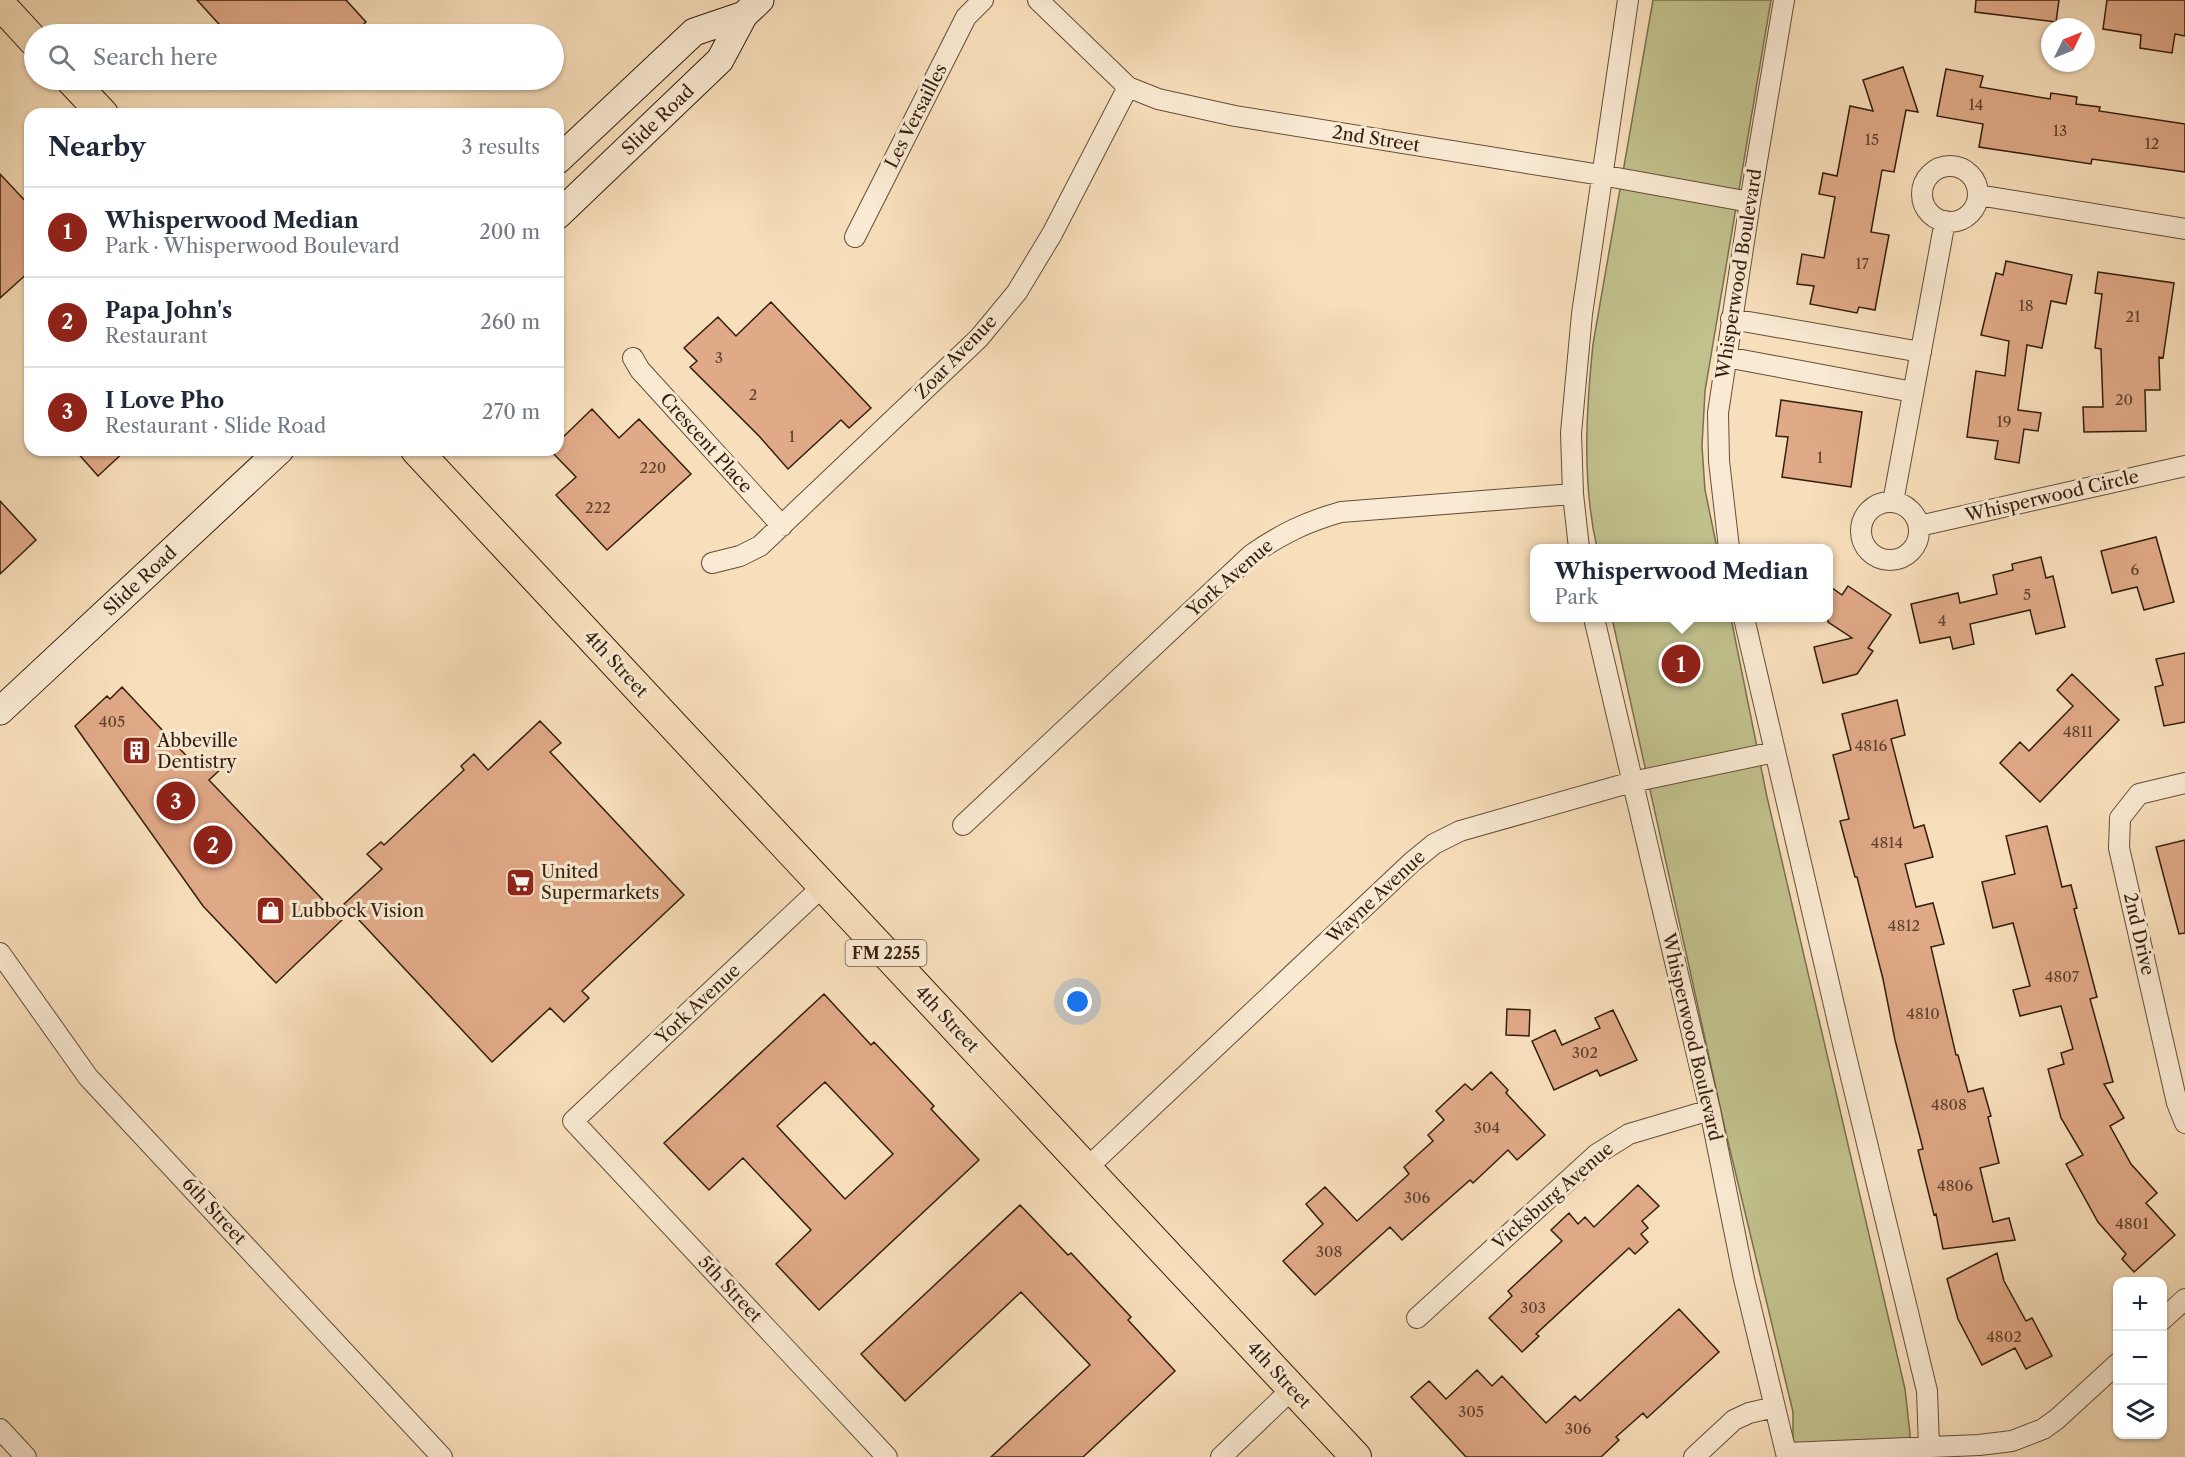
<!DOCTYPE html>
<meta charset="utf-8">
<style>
:root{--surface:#fff;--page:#f6f6f7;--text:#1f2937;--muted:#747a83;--line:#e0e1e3;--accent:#8f2418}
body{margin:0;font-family:"Libre Caslon Text",serif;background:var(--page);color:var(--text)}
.controls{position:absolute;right:18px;bottom:18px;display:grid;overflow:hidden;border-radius:12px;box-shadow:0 2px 4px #0004}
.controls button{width:54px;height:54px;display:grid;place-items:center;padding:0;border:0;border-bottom:2px solid var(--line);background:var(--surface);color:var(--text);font:30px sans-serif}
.compass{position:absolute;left:2041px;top:18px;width:54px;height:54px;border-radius:50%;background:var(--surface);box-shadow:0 2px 4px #0004;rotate:47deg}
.you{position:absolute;left:1078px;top:1002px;width:21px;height:21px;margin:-15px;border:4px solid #fff;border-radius:50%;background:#1a73e8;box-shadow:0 0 0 9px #1a73e833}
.badge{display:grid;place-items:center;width:39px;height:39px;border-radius:50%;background:var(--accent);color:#fff;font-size:20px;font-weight:700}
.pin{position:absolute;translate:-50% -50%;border:3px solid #fff;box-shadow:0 2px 6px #0006}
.popup{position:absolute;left:1530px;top:544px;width:303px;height:78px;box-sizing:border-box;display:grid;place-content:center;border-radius:12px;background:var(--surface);filter:drop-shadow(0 2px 4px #0005);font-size:20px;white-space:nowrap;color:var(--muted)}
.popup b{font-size:22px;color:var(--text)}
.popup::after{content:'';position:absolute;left:50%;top:100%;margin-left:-12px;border:12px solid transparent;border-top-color:var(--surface)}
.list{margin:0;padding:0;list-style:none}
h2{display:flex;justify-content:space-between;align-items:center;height:78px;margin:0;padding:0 24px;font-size:26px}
h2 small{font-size:20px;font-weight:400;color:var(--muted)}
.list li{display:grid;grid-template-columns:39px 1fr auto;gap:18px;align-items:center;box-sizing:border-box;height:90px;padding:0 24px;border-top:2px solid var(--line)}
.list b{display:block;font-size:22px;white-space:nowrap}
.list p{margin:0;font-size:20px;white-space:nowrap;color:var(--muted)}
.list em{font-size:20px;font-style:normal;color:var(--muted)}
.icon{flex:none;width:33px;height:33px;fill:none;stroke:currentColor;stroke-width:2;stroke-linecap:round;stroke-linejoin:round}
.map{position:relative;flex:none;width:2185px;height:1457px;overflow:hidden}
.search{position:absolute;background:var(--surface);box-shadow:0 2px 4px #0004;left:24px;top:24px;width:540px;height:66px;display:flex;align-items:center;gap:15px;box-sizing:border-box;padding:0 21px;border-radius:33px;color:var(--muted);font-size:22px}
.panel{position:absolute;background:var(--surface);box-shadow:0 2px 4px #0004;left:24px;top:108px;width:540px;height:348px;border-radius:18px}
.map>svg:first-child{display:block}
.green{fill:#c1c18d;stroke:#7a704e;stroke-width:1.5}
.building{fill:#e0a987;stroke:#331e0e;stroke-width:1.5;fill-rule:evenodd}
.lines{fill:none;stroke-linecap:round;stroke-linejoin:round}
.street-casing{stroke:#644e39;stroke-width:22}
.secondary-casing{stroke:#331e0e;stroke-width:29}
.primary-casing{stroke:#331e0e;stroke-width:32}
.street{stroke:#faead3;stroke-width:20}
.secondary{stroke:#faead3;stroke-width:27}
.primary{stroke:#f8dfbb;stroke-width:30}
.labels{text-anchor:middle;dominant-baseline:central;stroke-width:6;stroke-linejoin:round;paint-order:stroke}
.number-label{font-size:15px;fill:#5e412c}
.shield{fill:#faead3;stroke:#6f5b49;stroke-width:1.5}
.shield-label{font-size:16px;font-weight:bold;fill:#331e0e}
.street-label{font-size:18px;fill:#331e0e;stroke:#faead3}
.poi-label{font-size:18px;fill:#331e0e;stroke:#faead3;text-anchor:start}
</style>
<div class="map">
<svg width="2185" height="1457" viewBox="0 0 2185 1457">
<rect width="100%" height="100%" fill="#f8dfbb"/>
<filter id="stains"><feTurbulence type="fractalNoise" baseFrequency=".00333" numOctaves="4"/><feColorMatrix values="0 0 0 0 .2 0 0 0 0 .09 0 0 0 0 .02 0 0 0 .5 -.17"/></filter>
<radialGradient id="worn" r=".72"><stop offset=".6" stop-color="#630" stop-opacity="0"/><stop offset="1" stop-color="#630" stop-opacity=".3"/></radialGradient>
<path class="green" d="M 1653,0 L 1771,0 L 1705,391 L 1702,446 L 1705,490 L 1717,548 L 1597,548 C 1582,482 1586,412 1593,344 Z
M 1612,618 L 1731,618 L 1767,797 L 1905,1389 L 1910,1434 L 1908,1457 L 1793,1457 L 1793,1412 L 1725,1129 Z"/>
<path class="building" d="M 197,0 L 346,0 L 366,22 L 352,34 L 228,34 Z
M 1976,0 L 2059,0 L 2056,22 L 1975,12 Z
M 2107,0 L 2185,0 L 2185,36 L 2175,34 L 2172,53 L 2140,48 L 2141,35 L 2103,29 Z
M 1903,67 L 1918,112 L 1906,110 L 1894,172 L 1882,170 L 1871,232 L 1889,235 L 1875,310 L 1859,307 L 1857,313 L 1810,304 L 1814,286 L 1797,284 L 1802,254 L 1824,258 L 1835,197 L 1819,194 L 1823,173 L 1837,176 L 1850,106 L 1873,111 L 1863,80 Z
M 1946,69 L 1983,76 L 1980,87 L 2050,99 L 2051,93 L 2077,97 L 2076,104 L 2100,107 L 2099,111 L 2185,124 L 2185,172 L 2092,159 L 2091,164 L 1979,147 L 1983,124 L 1937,116 Z
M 0,174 L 30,206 L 30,271 L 0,298 Z
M 2006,261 L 2072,275 L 2066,304 L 2051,301 L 2042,348 L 2027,345 L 2018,410 L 2041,413 L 2038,431 L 2024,429 L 2019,463 L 1995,459 L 1998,441 L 1967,437 L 1976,371 L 2005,376 L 2009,341 L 1981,335 L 1996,273 L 2003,275 Z
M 2098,272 L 2174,283 L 2163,358 L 2159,357 L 2160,390 L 2145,390 L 2146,431 L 2084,432 L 2083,407 L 2103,407 L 2101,349 L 2095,348 L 2102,294 L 2095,293 Z
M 771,302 L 871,408 L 849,428 L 841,420 L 788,469 L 759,436 L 690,367 L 697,361 L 684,348 L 718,317 L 736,336 Z
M 1781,400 L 1862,412 L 1851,487 L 1782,477 L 1788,437 L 1776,436 Z
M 592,409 L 619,438 L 639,419 L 691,474 L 607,550 L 556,495 L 576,477 L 550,450 L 558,450 L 558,442 Z
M 75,450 L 126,450 L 98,476 Z
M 0,501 L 36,540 L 0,574 Z
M 2156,537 L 2174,602 L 2144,610 L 2137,587 L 2112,593 L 2101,551 Z
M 2041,557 L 2046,578 L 2053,576 L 2065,627 L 2036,634 L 2030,610 L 1970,624 L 1974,644 L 1953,649 L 1950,637 L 1920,643 L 1911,604 L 1958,593 L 1960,603 L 1997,594 L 1993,575 L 2013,570 L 2012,564 Z
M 1828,585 L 1842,595 L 1848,586 L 1891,615 L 1868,648 L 1873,651 L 1857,674 L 1823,683 L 1814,647 L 1852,638 L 1828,622 Z
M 2185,653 L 2185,722 L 2164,726 L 2155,687 L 2163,685 L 2156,659 Z
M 2072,674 L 2119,720 L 2040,802 L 2000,763 L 2020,742 L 2029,751 L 2073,706 L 2057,690 Z
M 122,687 L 195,765 L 225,765 L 209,780 L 342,920 L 276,983 L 203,906 L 75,726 L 107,696 L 110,699 Z
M 1897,700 L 1905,735 L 1891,739 L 1914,828 L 1924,825 L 1933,857 L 1905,864 L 1916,907 L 1933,903 L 1944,944 L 1931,947 L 1956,1055 L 1958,1055 L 1968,1092 L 1983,1088 L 1991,1116 L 1988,1117 L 1999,1163 L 1980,1168 L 1993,1222 L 2009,1218 L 2015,1240 L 1943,1249 L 1936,1214 L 1934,1215 L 1918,1150 L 1923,1149 L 1895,1040 L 1883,979 L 1857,877 L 1855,877 L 1840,821 L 1849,819 L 1833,755 L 1851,750 L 1842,714 Z
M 540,721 L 561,743 L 550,752 L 684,895 L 582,991 L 589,998 L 564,1022 L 550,1008 L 492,1062 L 344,904 L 382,869 L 367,854 L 381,842 L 384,845 L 464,770 L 461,766 L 474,754 L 488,770 Z
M 2047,826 L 2062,887 L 2071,885 L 2077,908 L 2074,909 L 2097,997 L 2090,999 L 2113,1082 L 2104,1084 L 2124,1118 L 2110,1126 L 2131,1164 L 2157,1193 L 2146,1203 L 2175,1235 L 2134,1272 L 2122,1259 L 2126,1254 L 2098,1222 L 2066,1164 L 2083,1155 L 2061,1118 L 2048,1069 L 2064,1064 L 2061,1053 L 2073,1049 L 2061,1006 L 2020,1016 L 2013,990 L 2030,986 L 2013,923 L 1993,928 L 1982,882 L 2015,874 L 2006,836 Z
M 2185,840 L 2185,933 L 2179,934 L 2156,847 Z
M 824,994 L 871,1045 L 874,1042 L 934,1106 L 931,1109 L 979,1160 L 819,1310 L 776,1264 L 811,1230 L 743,1158 L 709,1190 L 664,1143 ZM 825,1082 L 893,1154 L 845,1199 L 777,1126 Z
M 1507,1009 L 1530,1010 L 1529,1036 L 1506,1035 Z
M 1613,1010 L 1637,1060 L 1600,1076 L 1597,1070 L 1554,1090 L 1532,1041 L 1555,1030 L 1562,1045 L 1600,1028 L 1595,1018 Z
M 1491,1072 L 1508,1090 L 1506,1093 L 1545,1135 L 1517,1160 L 1508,1150 L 1473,1183 L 1470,1180 L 1402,1240 L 1390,1227 L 1315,1295 L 1283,1261 L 1323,1224 L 1306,1204 L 1325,1187 L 1357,1221 L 1409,1174 L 1404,1167 L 1433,1141 L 1428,1135 L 1444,1120 L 1436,1111 L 1465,1084 L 1472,1090 Z
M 1638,1185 L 1659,1206 L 1642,1221 L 1648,1228 L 1641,1234 L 1648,1242 L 1635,1254 L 1629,1248 L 1536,1334 L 1539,1336 L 1522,1352 L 1489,1318 L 1512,1296 L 1508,1291 L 1562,1241 L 1551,1230 L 1569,1213 L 1578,1224 L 1585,1217 L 1594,1227 Z
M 1020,1205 L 1068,1255 L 1071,1253 L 1131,1317 L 1128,1320 L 1175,1371 L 1083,1457 L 991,1457 L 1090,1365 L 1021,1292 L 905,1401 L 861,1354 Z
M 1997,1253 L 2004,1281 L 2026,1321 L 2032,1318 L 2052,1356 L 2026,1369 L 2015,1348 L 1982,1365 L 1958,1319 L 1947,1279 Z
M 1679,1309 L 1719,1352 L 1647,1418 L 1643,1413 L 1616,1437 L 1619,1440 L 1601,1457 L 1466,1457 L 1411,1397 L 1429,1381 L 1446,1399 L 1477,1370 L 1492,1386 L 1502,1376 L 1546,1423 L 1575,1396 L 1580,1401 Z"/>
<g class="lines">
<defs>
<path id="street" d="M 1038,0 L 1128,87 L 1158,99 L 1235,116 L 1601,175 L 1750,202
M1922 194a28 28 0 1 1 56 0a28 28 0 1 1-56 0Z
M 1978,195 L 2185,229
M 855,237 L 966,17 L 983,0
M 1731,319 L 1921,352
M 1726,357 L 1913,392
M 633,358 L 640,370 L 782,526
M1861 531a29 29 0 1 1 58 0a29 29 0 1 1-58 0Z
M 1893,502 L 1945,221
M 1919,526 L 2185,466
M 1579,548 L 1573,494 L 1571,433 L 1582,314 L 1628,0
M 1729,548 L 1719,461 L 1718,413 L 1750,202 L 1784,0
M 712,563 L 740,556 L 760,546 L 979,338 L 1017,292 L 1052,234 L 1128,87
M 1594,618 L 1710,1110 L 1744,1279 L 1787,1457
M 1744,618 L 1844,1048 L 1927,1391 L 1929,1446 L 1927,1457
M 2185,783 L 2139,794 L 2120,818 L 2119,848 L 2177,1103 L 2185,1123
M 963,825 L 1251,555 C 1281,534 1306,522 1341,512 L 1573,494
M 823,886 L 573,1121 L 887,1457
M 0,953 L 88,1077 L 442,1457
M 1087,1168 L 1412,862 L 1434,844 L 1460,831 L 1632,782 L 1775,752
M 1417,1318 L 1597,1154 L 1629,1134 L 1710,1110
M 2162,1320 L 2185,1299
M 0,1429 L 26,1457
M 1787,1453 L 1979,1445 L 2012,1441 L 2043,1429 L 2057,1419 L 2118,1363
M 1221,1457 L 1292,1389
M 1694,1457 L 1734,1420 L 1749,1413 L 1775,1407"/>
<path id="secondary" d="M 558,160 L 694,32 L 744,15
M 558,215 L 720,60 L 744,15 L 760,0
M 0,711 L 280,450"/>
<path id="primary" d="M 0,4 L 34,41
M 71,80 L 103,114
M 416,450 L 1356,1457"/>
</defs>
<use href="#street" class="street-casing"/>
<use href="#secondary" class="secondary-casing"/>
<use href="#primary" class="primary-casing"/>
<use href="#street" class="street"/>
<use href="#secondary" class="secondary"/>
<use href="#primary" class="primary"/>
</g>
<defs>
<symbol id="building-square" viewBox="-11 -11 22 22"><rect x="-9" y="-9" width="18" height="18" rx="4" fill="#8f2418" stroke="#faead3"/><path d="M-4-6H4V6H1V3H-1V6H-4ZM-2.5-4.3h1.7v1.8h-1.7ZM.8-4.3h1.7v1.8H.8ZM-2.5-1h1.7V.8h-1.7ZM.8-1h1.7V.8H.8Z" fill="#fff"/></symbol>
<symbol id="supermarket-square" viewBox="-11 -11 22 22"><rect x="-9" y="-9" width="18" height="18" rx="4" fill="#8f2418" stroke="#faead3"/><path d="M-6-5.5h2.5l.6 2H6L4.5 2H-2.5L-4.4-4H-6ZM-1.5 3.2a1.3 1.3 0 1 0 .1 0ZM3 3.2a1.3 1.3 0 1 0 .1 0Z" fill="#fff"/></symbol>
<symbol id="shop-square" viewBox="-11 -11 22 22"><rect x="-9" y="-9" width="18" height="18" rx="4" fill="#8f2418" stroke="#faead3"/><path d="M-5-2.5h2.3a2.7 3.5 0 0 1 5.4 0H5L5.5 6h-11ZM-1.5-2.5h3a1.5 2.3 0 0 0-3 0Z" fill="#fff"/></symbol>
</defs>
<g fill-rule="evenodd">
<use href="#building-square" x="120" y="734" width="33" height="33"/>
<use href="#supermarket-square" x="504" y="866" width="33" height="33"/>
<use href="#shop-square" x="254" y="894" width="33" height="33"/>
</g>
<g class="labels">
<g class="number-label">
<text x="1976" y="104">14</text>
<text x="2060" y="130">13</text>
<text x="1872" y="139">15</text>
<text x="2152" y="143">12</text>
<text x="1862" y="263">17</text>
<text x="2026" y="305">18</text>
<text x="2133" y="316">21</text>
<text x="719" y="357">3</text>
<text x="753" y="394">2</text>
<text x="2124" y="399">20</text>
<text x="2004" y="421">19</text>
<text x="792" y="436">1</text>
<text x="1820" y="457">1</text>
<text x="653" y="467">220</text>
<text x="598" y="507">222</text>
<text x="2135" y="569">6</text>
<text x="2027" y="594">5</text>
<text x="1942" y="620">4</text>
<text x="112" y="721">405</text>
<text x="2078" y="731">4811</text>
<text x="1871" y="745">4816</text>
<text x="1887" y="842">4814</text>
<text x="1904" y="925">4812</text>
<text x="2062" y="976">4807</text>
<text x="1923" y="1013">4810</text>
<text x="1585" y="1052">302</text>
<text x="1949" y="1104">4808</text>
<text x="1487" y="1127">304</text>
<text x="1955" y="1185">4806</text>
<text x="1417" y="1197">306</text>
<text x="2132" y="1223">4801</text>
<text x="1329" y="1251">308</text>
<text x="1533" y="1307">303</text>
<text x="2004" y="1336">4802</text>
<text x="1471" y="1411">305</text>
<text x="1578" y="1428">306</text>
</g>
<rect class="shield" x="845.5" y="940" width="81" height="26" rx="4.5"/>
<g class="shield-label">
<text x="886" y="953">FM 2255</text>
</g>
<g class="street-label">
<text transform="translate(916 116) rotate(-63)">Les Versailles</text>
<text transform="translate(658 120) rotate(-44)">Slide Road</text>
<text transform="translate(1376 139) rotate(9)">2nd Street</text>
<text transform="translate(1739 274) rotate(-81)">Whisperwood Boulevard</text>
<text transform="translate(956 357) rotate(-46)">Zoar Avenue</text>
<text transform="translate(706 443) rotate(48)">Crescent Place</text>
<text transform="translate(2052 496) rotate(-13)">Whisperwood Circle</text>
<text transform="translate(1230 578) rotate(-41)">York Avenue</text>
<text transform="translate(140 581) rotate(-43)">Slide Road</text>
<text transform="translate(616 664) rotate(47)">4th Street</text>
<text transform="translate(1376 897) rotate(-43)">Wayne Avenue</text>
<text transform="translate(2139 934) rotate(77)">2nd Drive</text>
<text transform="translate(698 1004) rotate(-43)">York Avenue</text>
<text transform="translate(947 1019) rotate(47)">4th Street</text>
<text transform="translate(1692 1037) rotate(77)">Whisperwood Boulevard</text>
<text transform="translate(1553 1196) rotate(-41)">Vicksburg Avenue</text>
<text transform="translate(214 1211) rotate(47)">6th Street</text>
<text transform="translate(730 1289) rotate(47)">5th Street</text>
<text transform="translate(1279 1375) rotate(47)">4th Street</text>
</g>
<g class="poi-label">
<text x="157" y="741">Abbeville<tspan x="157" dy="21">Dentistry</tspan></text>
<text x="541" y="872">United<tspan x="541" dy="21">Supermarkets</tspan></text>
<text x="291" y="911">Lubbock Vision</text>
</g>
</g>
<rect width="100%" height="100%" filter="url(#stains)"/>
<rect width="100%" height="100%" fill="url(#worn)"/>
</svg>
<div class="controls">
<button>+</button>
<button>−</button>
<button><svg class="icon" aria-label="layers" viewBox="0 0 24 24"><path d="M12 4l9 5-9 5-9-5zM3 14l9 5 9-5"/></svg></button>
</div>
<svg class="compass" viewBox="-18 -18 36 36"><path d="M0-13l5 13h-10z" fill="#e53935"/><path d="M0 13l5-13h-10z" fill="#747a83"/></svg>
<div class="you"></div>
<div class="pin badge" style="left:1681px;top:664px">1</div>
<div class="popup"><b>Whisperwood Median</b>Park</div>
<div class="pin badge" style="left:213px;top:845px">2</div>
<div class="pin badge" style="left:176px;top:801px">3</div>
<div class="search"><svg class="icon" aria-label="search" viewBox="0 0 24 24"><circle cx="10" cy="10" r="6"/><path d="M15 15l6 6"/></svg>Search here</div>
<section class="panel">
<h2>Nearby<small>3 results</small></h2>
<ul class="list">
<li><span class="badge">1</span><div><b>Whisperwood Median</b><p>Park · Whisperwood Boulevard</p></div><em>200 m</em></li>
<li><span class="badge">2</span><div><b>Papa John's</b><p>Restaurant</p></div><em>260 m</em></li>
<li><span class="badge">3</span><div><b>I Love Pho</b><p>Restaurant · Slide Road</p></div><em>270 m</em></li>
</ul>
</section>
</div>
